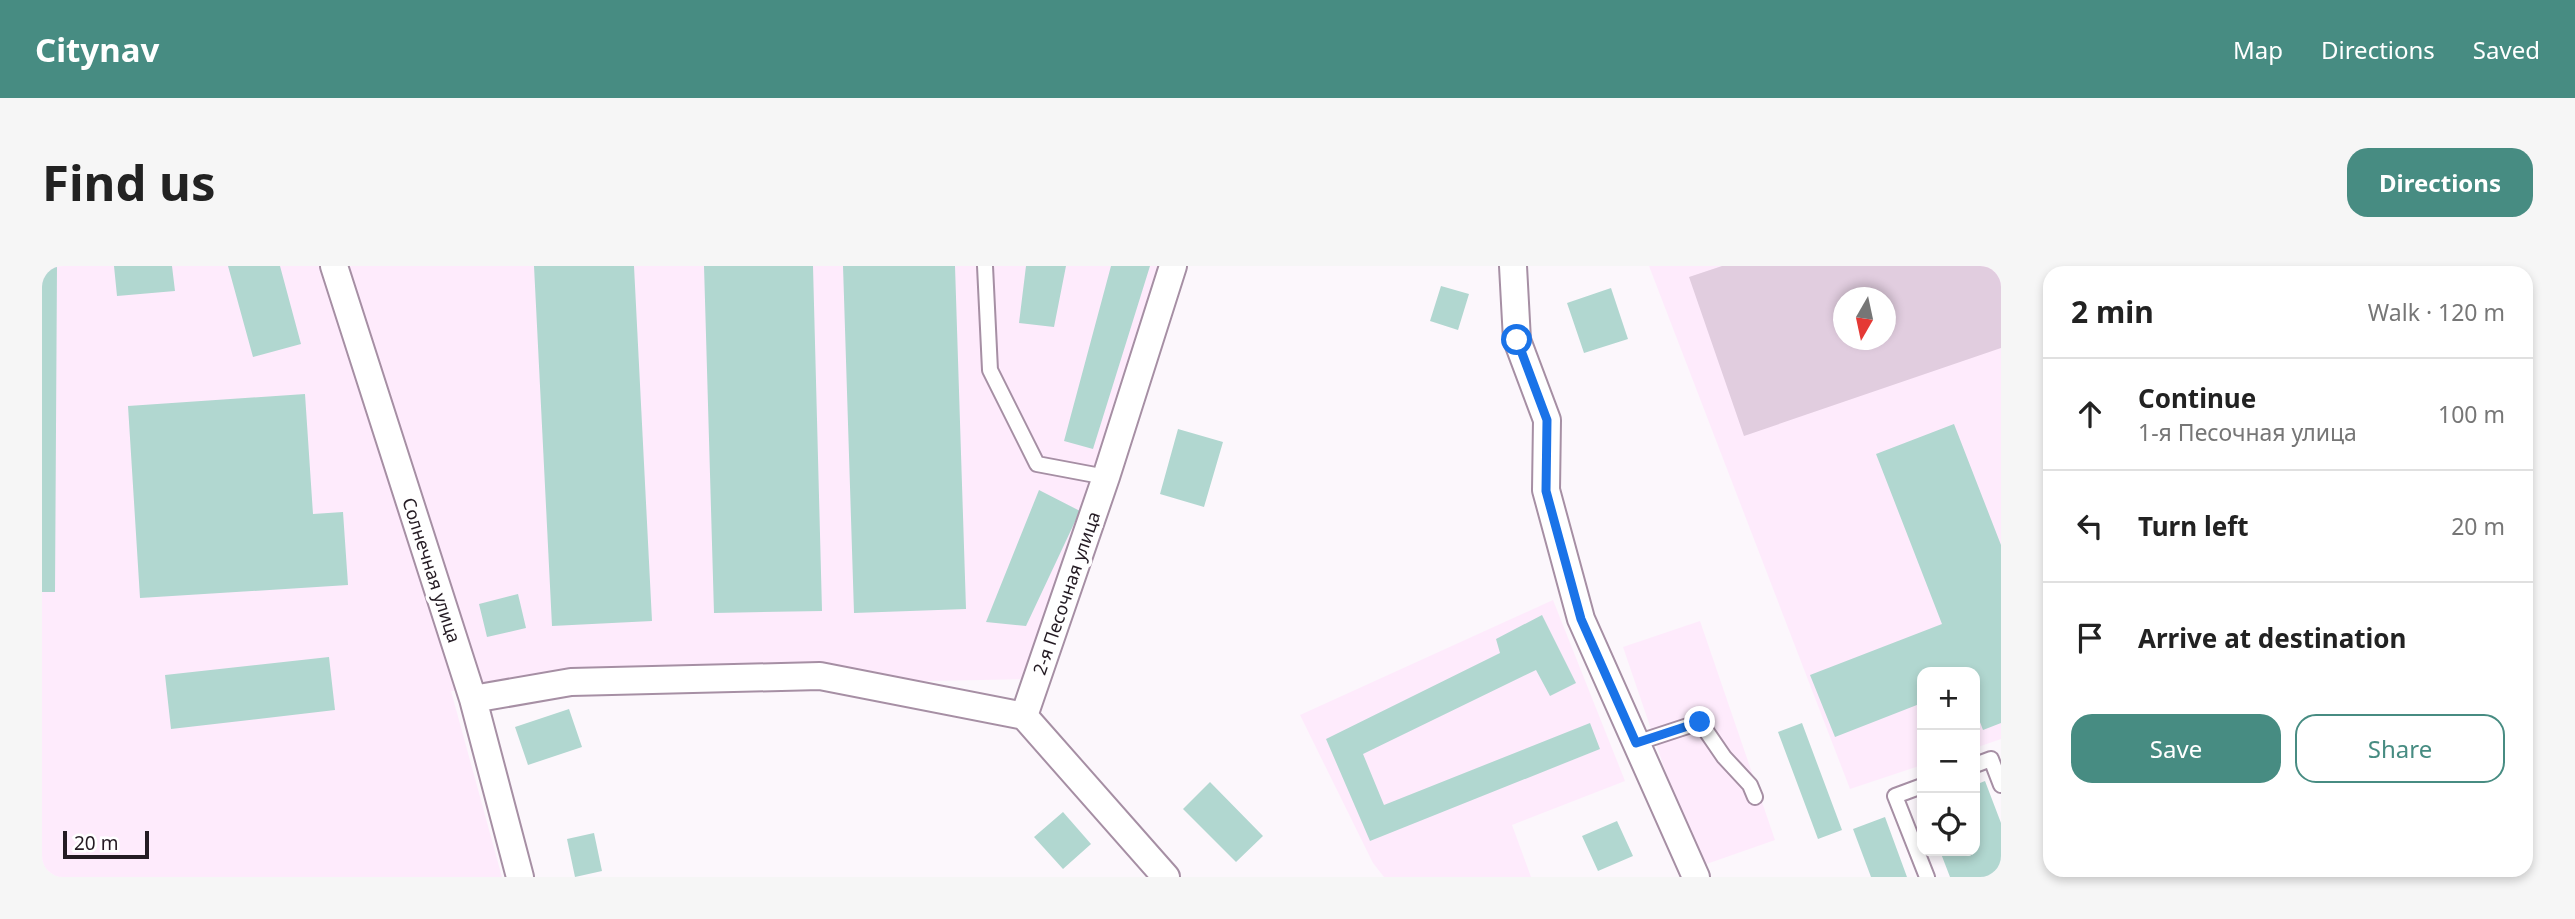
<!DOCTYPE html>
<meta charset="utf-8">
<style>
:root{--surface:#fff;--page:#f6f6f6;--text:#222;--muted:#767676;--line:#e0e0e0;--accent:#478c82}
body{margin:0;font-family:"Noto Sans",sans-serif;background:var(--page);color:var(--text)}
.controls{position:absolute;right:21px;bottom:21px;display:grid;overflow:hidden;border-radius:14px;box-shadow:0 4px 10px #0003}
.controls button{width:63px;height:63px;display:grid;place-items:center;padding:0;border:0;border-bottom:2px solid var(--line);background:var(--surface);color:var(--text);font:35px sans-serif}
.compass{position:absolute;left:1791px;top:21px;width:63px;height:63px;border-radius:50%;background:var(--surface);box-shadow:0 4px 10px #0003;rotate:189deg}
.scale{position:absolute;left:21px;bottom:18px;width:86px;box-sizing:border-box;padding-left:7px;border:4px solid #241b23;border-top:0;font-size:19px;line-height:24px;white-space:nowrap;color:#241b23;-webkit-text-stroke:5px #fff;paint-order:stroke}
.stop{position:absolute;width:21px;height:21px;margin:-16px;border:5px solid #1a73e8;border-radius:50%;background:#fff}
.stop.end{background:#1a73e8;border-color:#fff;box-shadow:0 2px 7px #0008}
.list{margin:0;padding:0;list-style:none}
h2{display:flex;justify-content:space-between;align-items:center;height:91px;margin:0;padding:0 28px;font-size:30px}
h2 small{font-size:23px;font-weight:400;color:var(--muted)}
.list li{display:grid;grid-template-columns:46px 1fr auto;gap:21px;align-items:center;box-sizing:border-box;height:112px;padding:0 28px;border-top:2px solid var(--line)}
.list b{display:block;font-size:26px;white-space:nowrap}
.list p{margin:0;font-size:23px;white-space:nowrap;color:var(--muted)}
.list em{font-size:23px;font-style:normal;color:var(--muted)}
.actions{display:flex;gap:14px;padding:21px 28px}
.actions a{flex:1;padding:16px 0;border:2px solid var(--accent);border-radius:21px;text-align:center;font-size:24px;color:var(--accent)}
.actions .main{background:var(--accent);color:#fff}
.icon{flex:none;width:38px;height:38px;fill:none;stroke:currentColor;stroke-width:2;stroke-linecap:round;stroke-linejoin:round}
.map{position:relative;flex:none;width:1959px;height:611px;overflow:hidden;border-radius:21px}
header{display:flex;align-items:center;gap:42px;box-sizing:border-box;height:98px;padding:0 35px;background:var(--accent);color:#fff}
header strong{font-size:33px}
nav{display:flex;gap:38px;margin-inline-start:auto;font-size:24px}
.intro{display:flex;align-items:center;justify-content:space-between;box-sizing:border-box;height:168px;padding:0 42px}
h1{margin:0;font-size:49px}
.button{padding:18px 32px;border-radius:21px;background:var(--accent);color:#fff;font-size:24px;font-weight:700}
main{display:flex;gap:42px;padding:0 42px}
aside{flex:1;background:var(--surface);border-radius:21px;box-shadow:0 4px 10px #0003}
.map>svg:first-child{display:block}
.built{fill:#feebfc;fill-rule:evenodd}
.green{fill:#e1cddf;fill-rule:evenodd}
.building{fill:#b1d7d0}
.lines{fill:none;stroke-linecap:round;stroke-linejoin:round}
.service-casing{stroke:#a68fa4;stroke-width:18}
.minor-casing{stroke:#a68fa4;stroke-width:30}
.service{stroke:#fff;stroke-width:14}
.minor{stroke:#fff;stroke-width:26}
.route{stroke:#1a73e8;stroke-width:9}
.labels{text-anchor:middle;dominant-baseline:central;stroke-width:7;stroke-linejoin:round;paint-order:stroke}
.street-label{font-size:18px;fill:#241b23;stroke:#fff}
</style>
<header>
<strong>Citynav</strong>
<nav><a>Map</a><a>Directions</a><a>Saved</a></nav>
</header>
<div class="intro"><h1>Find us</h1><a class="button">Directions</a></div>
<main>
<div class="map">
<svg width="1959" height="611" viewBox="0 0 1959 611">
<rect width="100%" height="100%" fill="#fcf7fc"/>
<path class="built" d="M 0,0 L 1120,0 L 985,413 L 409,425 L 460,611 L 0,611 Z
M 1607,0 L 1959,0 L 1959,473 L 1933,482 L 1933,406 L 1880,406 L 1880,499 L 1808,523 ZM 1801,32 L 1843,32 L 1843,74 L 1801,74 Z
M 1511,334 L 1583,515 L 1470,559 L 1489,611 L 1342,611 L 1331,597 L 1258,449 Z
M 1658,355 L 1733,574 L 1656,601 L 1581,381 Z"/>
<path class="green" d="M 1680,0 L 1959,0 L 1959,82 L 1702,170 L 1647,11 ZM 1801,32 L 1843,32 L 1843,74 L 1801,74 Z"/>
<path class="building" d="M 0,0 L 15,0 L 13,326 L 0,326 Z
M 72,0 L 130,0 L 133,25 L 75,30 Z
M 186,0 L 238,0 L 259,78 L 211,91 Z
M 492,0 L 592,0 L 610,355 L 510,360 Z
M 662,0 L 771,0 L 780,345 L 672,347 Z
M 801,0 L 913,0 L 924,343 L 812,347 Z
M 984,0 L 1024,0 L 1012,61 L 977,57 Z
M 1069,0 L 1108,0 L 1051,183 L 1022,175 Z
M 1399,20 L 1427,28 L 1416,64 L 1388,55 Z
M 1569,22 L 1586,73 L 1542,87 L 1525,37 Z
M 263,128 L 271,248 L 301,246 L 306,319 L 98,332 L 86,140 Z
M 1912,158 L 1959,279 L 1959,457 L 1941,464 L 1933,443 L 1933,406 L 1880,406 L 1880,437 L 1793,471 L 1768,409 L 1900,358 L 1834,188 Z
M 1136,163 L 1181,176 L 1162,241 L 1118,228 Z
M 997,224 L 1038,245 L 984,360 L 944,356 Z
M 476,328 L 484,362 L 445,371 L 437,338 Z
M 1500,349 L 1534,417 L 1508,430 L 1494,404 L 1321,488 L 1342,539 L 1548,457 L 1558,483 L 1328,575 L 1284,473 L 1458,387 L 1454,373 Z
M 287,391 L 293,444 L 129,463 L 123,409 Z
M 527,443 L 540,481 L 486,499 L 473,461 Z
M 1760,457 L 1800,564 L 1776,573 L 1736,466 Z
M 1943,515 L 1959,557 L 1959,611 L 1908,611 L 1898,585 L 1933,585 L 1933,519 Z
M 1168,516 L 1221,570 L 1194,596 L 1141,543 Z
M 1021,546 L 1049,578 L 1021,603 L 992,571 Z
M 1843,551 L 1865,611 L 1829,611 L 1811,563 Z
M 1575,555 L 1591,590 L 1556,605 L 1540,570 Z
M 552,567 L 560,605 L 533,611 L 525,573 Z"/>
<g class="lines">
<defs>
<path id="service" d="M 943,0 L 948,104 L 995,198 L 1064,211
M 1594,477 L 1658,456 L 1682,491 L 1708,519 L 1713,531
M 1933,499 L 1949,493 L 1959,519
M 1880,520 L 1853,530 L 1885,611"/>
<path id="minor" d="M 292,0 L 431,433 L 478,611
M 1471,0 L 1475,74 L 1505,154 L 1504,224 L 1539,353 L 1654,611
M 431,433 L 529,416 L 778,410 L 982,450
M 982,450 L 1064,211 L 1131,0
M 982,450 L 1124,611"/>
</defs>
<use href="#service" class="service-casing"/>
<use href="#minor" class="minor-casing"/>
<use href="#service" class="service"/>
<use href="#minor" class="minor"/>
</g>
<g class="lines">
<path class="route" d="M 1475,74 L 1505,154 L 1504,225 L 1539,353 L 1594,477 L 1658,456"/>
</g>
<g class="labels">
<g class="street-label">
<text transform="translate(390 304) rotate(72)">Солнечная улица</text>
<text transform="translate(1024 327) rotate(-71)">2-я Песочная улица</text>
</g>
</g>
</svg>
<div class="controls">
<button>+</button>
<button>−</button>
<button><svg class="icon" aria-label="locate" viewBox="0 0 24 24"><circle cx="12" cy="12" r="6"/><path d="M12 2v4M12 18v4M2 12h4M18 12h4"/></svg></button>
</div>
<svg class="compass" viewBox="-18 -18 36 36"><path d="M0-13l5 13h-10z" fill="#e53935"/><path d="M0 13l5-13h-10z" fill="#767676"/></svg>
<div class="scale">20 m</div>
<div class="stop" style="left:1475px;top:74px"></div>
<div class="stop end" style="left:1658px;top:456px"></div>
</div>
<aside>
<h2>2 min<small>Walk · 120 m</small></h2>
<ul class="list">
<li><svg class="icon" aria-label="ahead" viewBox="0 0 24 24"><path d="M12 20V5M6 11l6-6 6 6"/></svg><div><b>Continue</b><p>1-я Песочная улица</p></div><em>100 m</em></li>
<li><svg class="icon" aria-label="left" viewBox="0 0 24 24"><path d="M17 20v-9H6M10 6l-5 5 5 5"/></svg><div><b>Turn left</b></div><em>20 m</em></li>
<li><svg class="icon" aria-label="arrive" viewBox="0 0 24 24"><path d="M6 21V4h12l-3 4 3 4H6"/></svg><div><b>Arrive at destination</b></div></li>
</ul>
<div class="actions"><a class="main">Save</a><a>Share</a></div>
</aside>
</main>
